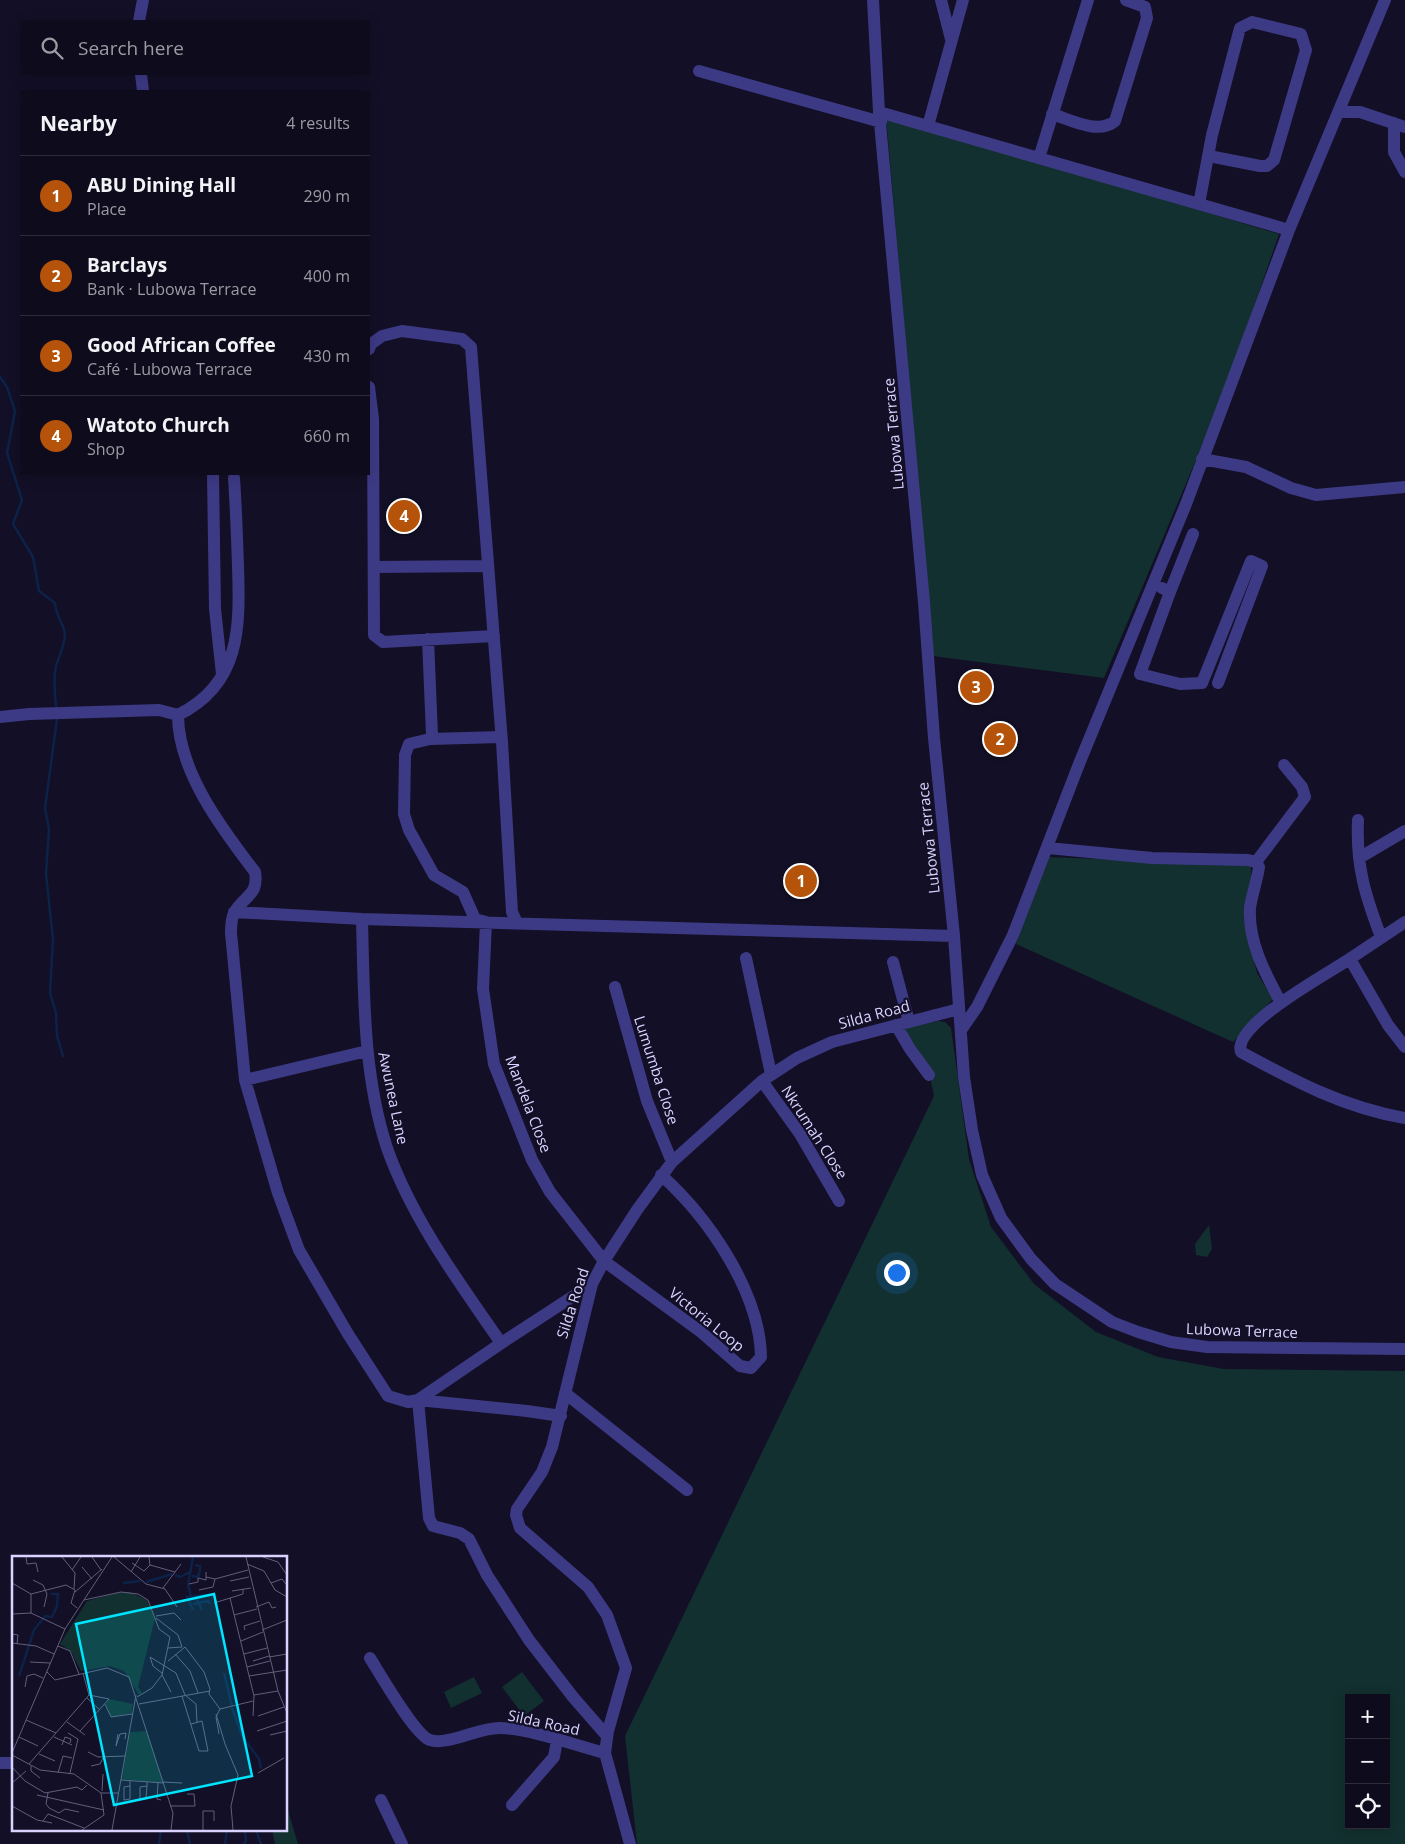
<!DOCTYPE html>
<meta charset="utf-8">
<style>
:root{--surface:#0e0b1c;--page:#1c1929;--text:#f1f3f6;--muted:#9b9ba3;--line:#2e2b3b;--accent:#b45309}
body{margin:0;font-family:"Open Sans",sans-serif;background:var(--page);color:var(--text)}
.controls{position:absolute;right:15px;bottom:15px;display:grid;overflow:hidden;border-radius:0px;box-shadow:0 2px 12px #0003}
.controls button{width:45px;height:45px;display:grid;place-items:center;padding:0;border:0;border-bottom:1px solid var(--line);background:var(--surface);color:var(--text);font:25px sans-serif}
.you{position:absolute;left:896px;top:1272px;width:18px;height:18px;margin:-12px;border:4px solid #fff;border-radius:50%;background:#1a73e8;box-shadow:0 0 0 8px #1a73e833}
.badge{display:grid;place-items:center;width:32px;height:32px;border-radius:50%;background:var(--accent);color:#fff;font-size:16px;font-weight:700}
.pin{position:absolute;translate:-50% -50%;border:2px solid #fff;box-shadow:0 1px 5px #0006}
.list{margin:0;padding:0;list-style:none}
h2{display:flex;justify-content:space-between;align-items:center;height:65px;margin:0;padding:0 20px;font-size:21px}
h2 small{font-size:16px;font-weight:400;color:var(--muted)}
.list li{display:grid;grid-template-columns:32px 1fr auto;gap:15px;align-items:center;box-sizing:border-box;height:80px;padding:0 20px;border-top:1px solid var(--line)}
.list b{display:block;font-size:19px;white-space:nowrap}
.list p{margin:0;font-size:16px;white-space:nowrap;color:var(--muted)}
.list em{font-size:16px;font-style:normal;color:var(--muted)}
.icon{flex:none;width:28px;height:28px;fill:none;stroke:currentColor;stroke-width:2;stroke-linecap:round;stroke-linejoin:round}
.map{position:relative;flex:none;width:1405px;height:1844px;overflow:hidden}
.search{position:absolute;background:var(--surface);box-shadow:0 2px 12px #0003;left:20px;top:20px;width:350px;height:55px;display:flex;align-items:center;gap:12px;box-sizing:border-box;padding:0 18px;border-radius:0px;color:var(--muted);font-size:19px}
.panel{position:absolute;background:var(--surface);box-shadow:0 2px 12px #0003;left:20px;top:90px;width:350px;height:385px;border-radius:0px}
.map>svg:first-child{display:block}
.green{fill:#12302f;fill-rule:evenodd}
.lines{fill:none;stroke-linecap:round;stroke-linejoin:round}
.stream{stroke:#0c2248;stroke-width:2.5}
.minor{stroke:#3d3a85;stroke-width:12}
.labels{text-anchor:middle;dominant-baseline:central;stroke-width:4.5;stroke-linejoin:round;paint-order:stroke}
.street-label{font-size:15px;fill:#d9d4ff;stroke:#130f26}
.inset-river{fill:none;stroke:#0c2248;stroke-width:2.5}
.inset-road{fill:none;stroke:#625e7d;stroke-width:1}
.view{fill:#00e5ff;fill-opacity:0.15;stroke:#00e5ff;stroke-width:2.5}
.inset-edge{fill:none;stroke:#d9d4ff;stroke-width:2.5}
</style>
<div class="map">
<svg width="1405" height="1844" viewBox="0 0 1405 1844">
<rect width="100%" height="100%" fill="#130f26"/>
<path class="green" d="M 886,116 L 1279,234 L 1225,391 L 1104,678 L 933,656 Z
M 1049,857 L 1251,865 L 1251,885 L 1244,915 L 1257,973 L 1273,999 L 1233,1042 L 1016,944 Z
M 938,1021 L 945,1022 L 951,1028 L 969,1159 L 991,1227 L 1034,1284 L 1096,1332 L 1158,1357 L 1224,1369 L 1405,1371 L 1405,1844 L 637,1844 L 625,1736 L 934,1096 L 931,1082 L 934,1073 L 902,1029 ZM 1349,1698 L 1386,1698 L 1386,1825 L 1349,1825 Z
M 1209,1225 L 1212,1249 L 1207,1257 L 1196,1255 L 1195,1244 Z
M 522,1672 L 544,1701 L 524,1716 L 502,1687 Z
M 474,1677 L 482,1693 L 451,1708 L 444,1692 Z
M 286,1810 L 288,1810 L 298,1844 L 275,1844 L 272,1830 L 286,1830 Z"/>
<g class="lines">
<path class="stream" d="M 0,377 L 7,387 L 15,411 L 7,453 L 22,500 L 13,524 L 33,557 L 39,591 L 55,603 C 56,618 65,624 65,636 C 64,647 59,656 56,666 C 53,679 55,693 56,706
M 57,719 L 45,808 L 49,829 L 46,873 L 53,940 L 50,993 L 56,1013 L 57,1036 L 63,1056
M 187,1830 L 190,1844
M 256,1830 L 261,1844
M 159,1844 L 161,1830
M 225,1844 L 227,1830
M 244,1844 L 246,1841 L 245,1830"/>
<path class="minor" d="M 873,0 L 879,112 L 924,602 L 934,738 L 954,936 L 964,1077 L 972,1130 L 982,1175 L 1001,1218 L 1031,1259 L 1055,1284 L 1112,1322 L 1138,1332 L 1171,1342 L 1207,1347 L 1405,1349
M 941,0 L 951,39
M 139,21 L 143,0
M 699,71 L 881,122
M 141,74 L 143,91
M 879,112 L 1289,230
M 1339,112 L 1360,112 L 1405,127
M 1052,114 C 1071,120 1098,135 1115,121 L 1147,18 L 1145,7 L 1126,0
M 1394,123 L 1394,152 L 1405,172
M 928,126 L 963,0
M 1039,158 L 1088,0
M 1199,204 L 1212,135 L 1240,28 L 1252,22 L 1301,34 L 1306,50 L 1274,160 L 1267,166 L 1260,166 L 1209,156
M 369,349 L 371,344 L 382,336 L 402,331 L 462,339 L 471,347 L 502,742 L 512,912 L 517,923
M 369,387 L 373,419 L 374,635 L 383,642 L 494,636
M 1202,459 L 1246,467 L 1291,488 L 1316,495 L 1405,487
M 213,474 L 215,609 L 222,674
M 375,567 L 488,566
M 1162,588 L 1170,592 L 1193,534
M 1170,592 L 1140,674 L 1180,684 L 1202,683 L 1251,561 L 1262,566 L 1218,683
M 428,639 L 432,735 L 430,739 L 409,744 L 405,755 L 404,814 L 409,830 L 434,875 L 463,892 L 475,919 L 486,922 L 483,989 L 494,1064 L 532,1160 L 550,1192 L 604,1261 L 701,1332 L 740,1366 L 751,1368 L 761,1357 C 760,1292 708,1217 661,1175
M 178,715 C 241,684 240,627 238,566 C 237,536 236,507 234,478
M 0,717 L 29,714 L 159,710 L 178,715 C 178,771 222,829 255,872 C 259,896 244,895 234,913 C 231,919 231,927 231,933 L 245,1080 L 278,1193 L 299,1250 L 348,1334 L 388,1396 L 408,1402 L 418,1400 L 506,1340 L 592,1284
M 430,739 L 501,737
M 1358,820 C 1356,866 1365,895 1381,937
M 1048,848 L 1152,858 L 1248,860 L 1256,862 L 1259,867 C 1257,881 1252,894 1250,908 C 1248,942 1265,973 1281,1003
M 1359,858 L 1405,831
M 1256,862 L 1305,797 L 1302,787 L 1284,765
M 234,912 L 362,919 L 954,936
M 362,919 C 364,995 363,1075 387,1148 C 412,1219 459,1282 501,1343
M 1405,922 C 1387,934 1369,946 1351,958 C 1331,972 1231,1025 1241,1052 C 1294,1081 1345,1108 1405,1118
M 746,958 L 771,1074
M 1350,959 L 1388,1025 L 1405,1047
M 893,962 L 909,1022
M 615,987 L 647,1101 L 672,1162
M 896,1025 L 910,1049 L 929,1075
M 961,1030 L 977,1007 L 1013,935 L 1079,764 L 1186,504 L 1289,230 L 1385,0
M 245,1080 L 367,1051
M 762,1081 L 800,1134 L 839,1201
M 565,1393 L 687,1490
M 561,1416 L 527,1411 L 418,1400 L 429,1518 L 433,1526 L 460,1533 L 469,1539 L 487,1575 L 529,1640 L 573,1697 L 607,1736
M 370,1658 C 380,1674 415,1735 430,1740 C 448,1746 479,1727 501,1728 C 535,1730 571,1744 605,1753
M 0,1763 L 14,1763
M 381,1800 L 402,1844
M 512,1805 L 554,1757 L 557,1740
M 630,1844 L 605,1753 L 608,1731 L 626,1668 L 607,1615 L 588,1587 L 520,1528 L 516,1515 L 517,1509 L 542,1472 L 552,1447 L 592,1284 L 604,1261 L 637,1210 L 672,1162 L 762,1081 L 797,1058 L 832,1042 L 959,1009"/>
</g>
<g class="labels">
<g class="street-label">
<text transform="translate(893 434) rotate(-95)">Lubowa Terrace</text>
<text transform="translate(928 838) rotate(-96)">Lubowa Terrace</text>
<text transform="translate(874 1014) rotate(-15)">Silda Road</text>
<text transform="translate(657 1070) rotate(72)">Lumumba Close</text>
<text transform="translate(394 1098) rotate(78)">Awunea Lane</text>
<text transform="translate(529 1104) rotate(69)">Mandela Close</text>
<text transform="translate(815 1132) rotate(57)">Nkrumah Close</text>
<text transform="translate(572 1303) rotate(-72)">Silda Road</text>
<text transform="translate(707 1319) rotate(39)">Victoria Loop</text>
<text transform="translate(1242 1330) rotate(2)">Lubowa Terrace</text>
<text transform="translate(544 1722) rotate(12)">Silda Road</text>
</g>
</g>
<g transform="translate(12 1556)">
<rect width="275" height="275" fill="#130f26"/>
<path d="M 108,36 L 118,36 L 135,44 L 143,62 L 126,131 L 130,137 L 127,139 L 112,115 L 98,110 L 69,115 L 59,96 L 48,88 L 75,45 ZM 97,143 L 121,148 L 119,157 L 99,161 L 94,148 ZM 135,175 L 151,227 L 110,223 L 118,176 Z" fill="#12302f"/>
<path class="inset-river" d="M 181,1 L 176,29 L 179,40 L 175,41 L 181,54M 163,19 L 168,21 L 178,16M 180,20 L 186,21 L 188,15 L 188,10 L 183,9M 134,26 L 160,18M 111,27 L 128,25M 180,40 L 197,39M 183,40 L 190,54M 181,48 L 196,45 L 198,48M 212,117 L 220,150M 7,120 L 22,74 L 33,60 L 40,61 L 45,50 L 46,38 L 39,38M 220,152 L 230,180 L 247,203 L 249,213"/>
<path class="inset-road" d="M 14,1 L 15,8 L 24,7 L 26,16M 50,1 L 63,17 L 62,33M 80,1 L 89,14M 102,1 L 134,28 L 153,33 L 165,51M 137,1 L 138,9 L 163,16M 234,1 L 266,135 L 275,157M 251,1 L 266,6 L 275,19M 120,7 L 132,15 L 138,9M 235,8 L 252,15 L 263,34 L 275,41M 70,11 L 80,23M 60,14 L 69,1M 119,16 L 128,1M 194,16 L 194,21 L 203,23 L 236,14M 21,24 L 31,29 L 35,38 L 32,51M 218,25 L 237,21M 0,27 L 19,38 L 54,29 L 63,34 L 59,47 L 65,52M 259,27 L 270,23 L 274,28M 177,28 L 186,26 L 186,22 L 194,24 L 194,21M 151,32 L 169,8M 187,34 L 201,31 L 203,23M 220,35 L 239,32M 63,36 L 90,13M 218,42 L 242,140 L 241,160M 72,44 L 109,36 L 126,38 L 136,44 L 147,73 L 158,81 L 150,119 L 140,132 L 125,141M 202,47 L 231,38 L 231,33M 244,51 L 257,46 L 260,52 L 264,51M 19,57 L 19,38M 0,58 L 19,57 L 53,73M 222,59 L 245,53M 144,60 L 162,57 L 169,64M 144,62 L 166,79 L 170,91 L 156,92M 233,74 L 232,70 L 248,65M 250,74 L 275,64M 0,78 L 6,79 L 5,88M 229,85 L 251,76M 0,87 L 24,90 L 42,98M 46,90 L 58,95 L 67,118M 163,98 L 178,115 L 186,137M 232,98 L 255,92M 257,101 L 275,98M 156,105 L 173,91 L 192,116 L 198,133 L 197,138 L 208,153 L 241,145M 241,105 L 257,100M 18,106 L 38,107M 235,111 L 258,105M 35,116 L 43,124 L 95,112 L 117,121 L 161,257 L 159,274M 151,118 L 141,110 L 138,101 L 164,117 L 173,139 L 184,148 L 185,166M 150,119 L 159,136M 237,120 L 275,114M 13,131 L 15,120 L 22,118 L 31,122M 242,139 L 266,135M 170,140 L 187,195 L 196,195 L 190,165 L 179,168M 75,142 L 88,154M 93,148 L 99,161 L 120,158M 127,148 L 198,135M 204,158 L 213,188 L 226,219 L 219,250 L 221,274M 246,160 L 272,151M 14,164 L 44,177M 55,166 L 73,179M 68,175 L 97,143 L 77,139 L 71,117M 245,175 L 275,165M 56,177 L 66,183 L 58,217M 106,178 L 104,190 L 108,178 L 114,177 L 113,183M 207,178 L 204,161 L 208,153M 258,179 L 275,175M 7,181 L 26,190M 42,181 L 60,189M 50,189 L 53,181 L 59,183 L 58,187M 76,196 L 86,201 L 113,200M 0,197 L 53,73 L 100,1M 27,198 L 43,205M 0,199 L 28,214 L 62,218 L 89,237 L 92,259 L 70,274M 17,208 L 77,139M 19,210 L 19,215 L 28,222M 79,210 L 88,208 L 91,202M 0,211 L 13,225 L 33,237 L 65,231 L 70,234 L 75,229M 46,217 L 51,200 L 60,202M 246,217 L 272,202M 109,224 L 152,227M 151,226 L 170,227M 0,227 L 14,215M 146,227 L 145,243 L 149,244M 118,230 L 112,231 L 112,244 L 118,243 L 118,225M 135,230 L 128,231 L 128,243 L 133,243 L 134,242 L 135,230 L 135,226M 90,235 L 91,218M 36,237 L 34,248 L 37,252 L 47,257 L 53,253 L 67,256M 89,237 L 106,237M 25,239 L 92,254M 0,250 L 25,264 L 40,267M 158,250 L 183,250 L 182,238 L 175,238M 31,265 L 36,258 L 72,272M 100,274 L 124,139M 191,274 L 191,255 L 202,255 L 202,265"/>
<path class="view" d="M 202,38 L 240,220 L 102,249 L 64,68 Z"/>
<rect width="275" height="275" class="inset-edge"/>
</g>
</svg>
<div class="controls">
<button>+</button>
<button>−</button>
<button><svg class="icon" aria-label="locate" viewBox="0 0 24 24"><circle cx="12" cy="12" r="6"/><path d="M12 2v4M12 18v4M2 12h4M18 12h4"/></svg></button>
</div>
<div class="you"></div>
<div class="pin badge" style="left:801px;top:881px">1</div>
<div class="pin badge" style="left:1000px;top:739px">2</div>
<div class="pin badge" style="left:976px;top:687px">3</div>
<div class="pin badge" style="left:404px;top:516px">4</div>
<div class="search"><svg class="icon" aria-label="search" viewBox="0 0 24 24"><circle cx="10" cy="10" r="6"/><path d="M15 15l6 6"/></svg>Search here</div>
<section class="panel">
<h2>Nearby<small>4 results</small></h2>
<ul class="list">
<li><span class="badge">1</span><div><b>ABU Dining Hall</b><p>Place</p></div><em>290 m</em></li>
<li><span class="badge">2</span><div><b>Barclays</b><p>Bank · Lubowa Terrace</p></div><em>400 m</em></li>
<li><span class="badge">3</span><div><b>Good African Coffee</b><p>Café · Lubowa Terrace</p></div><em>430 m</em></li>
<li><span class="badge">4</span><div><b>Watoto Church</b><p>Shop</p></div><em>660 m</em></li>
</ul>
</section>
</div>
